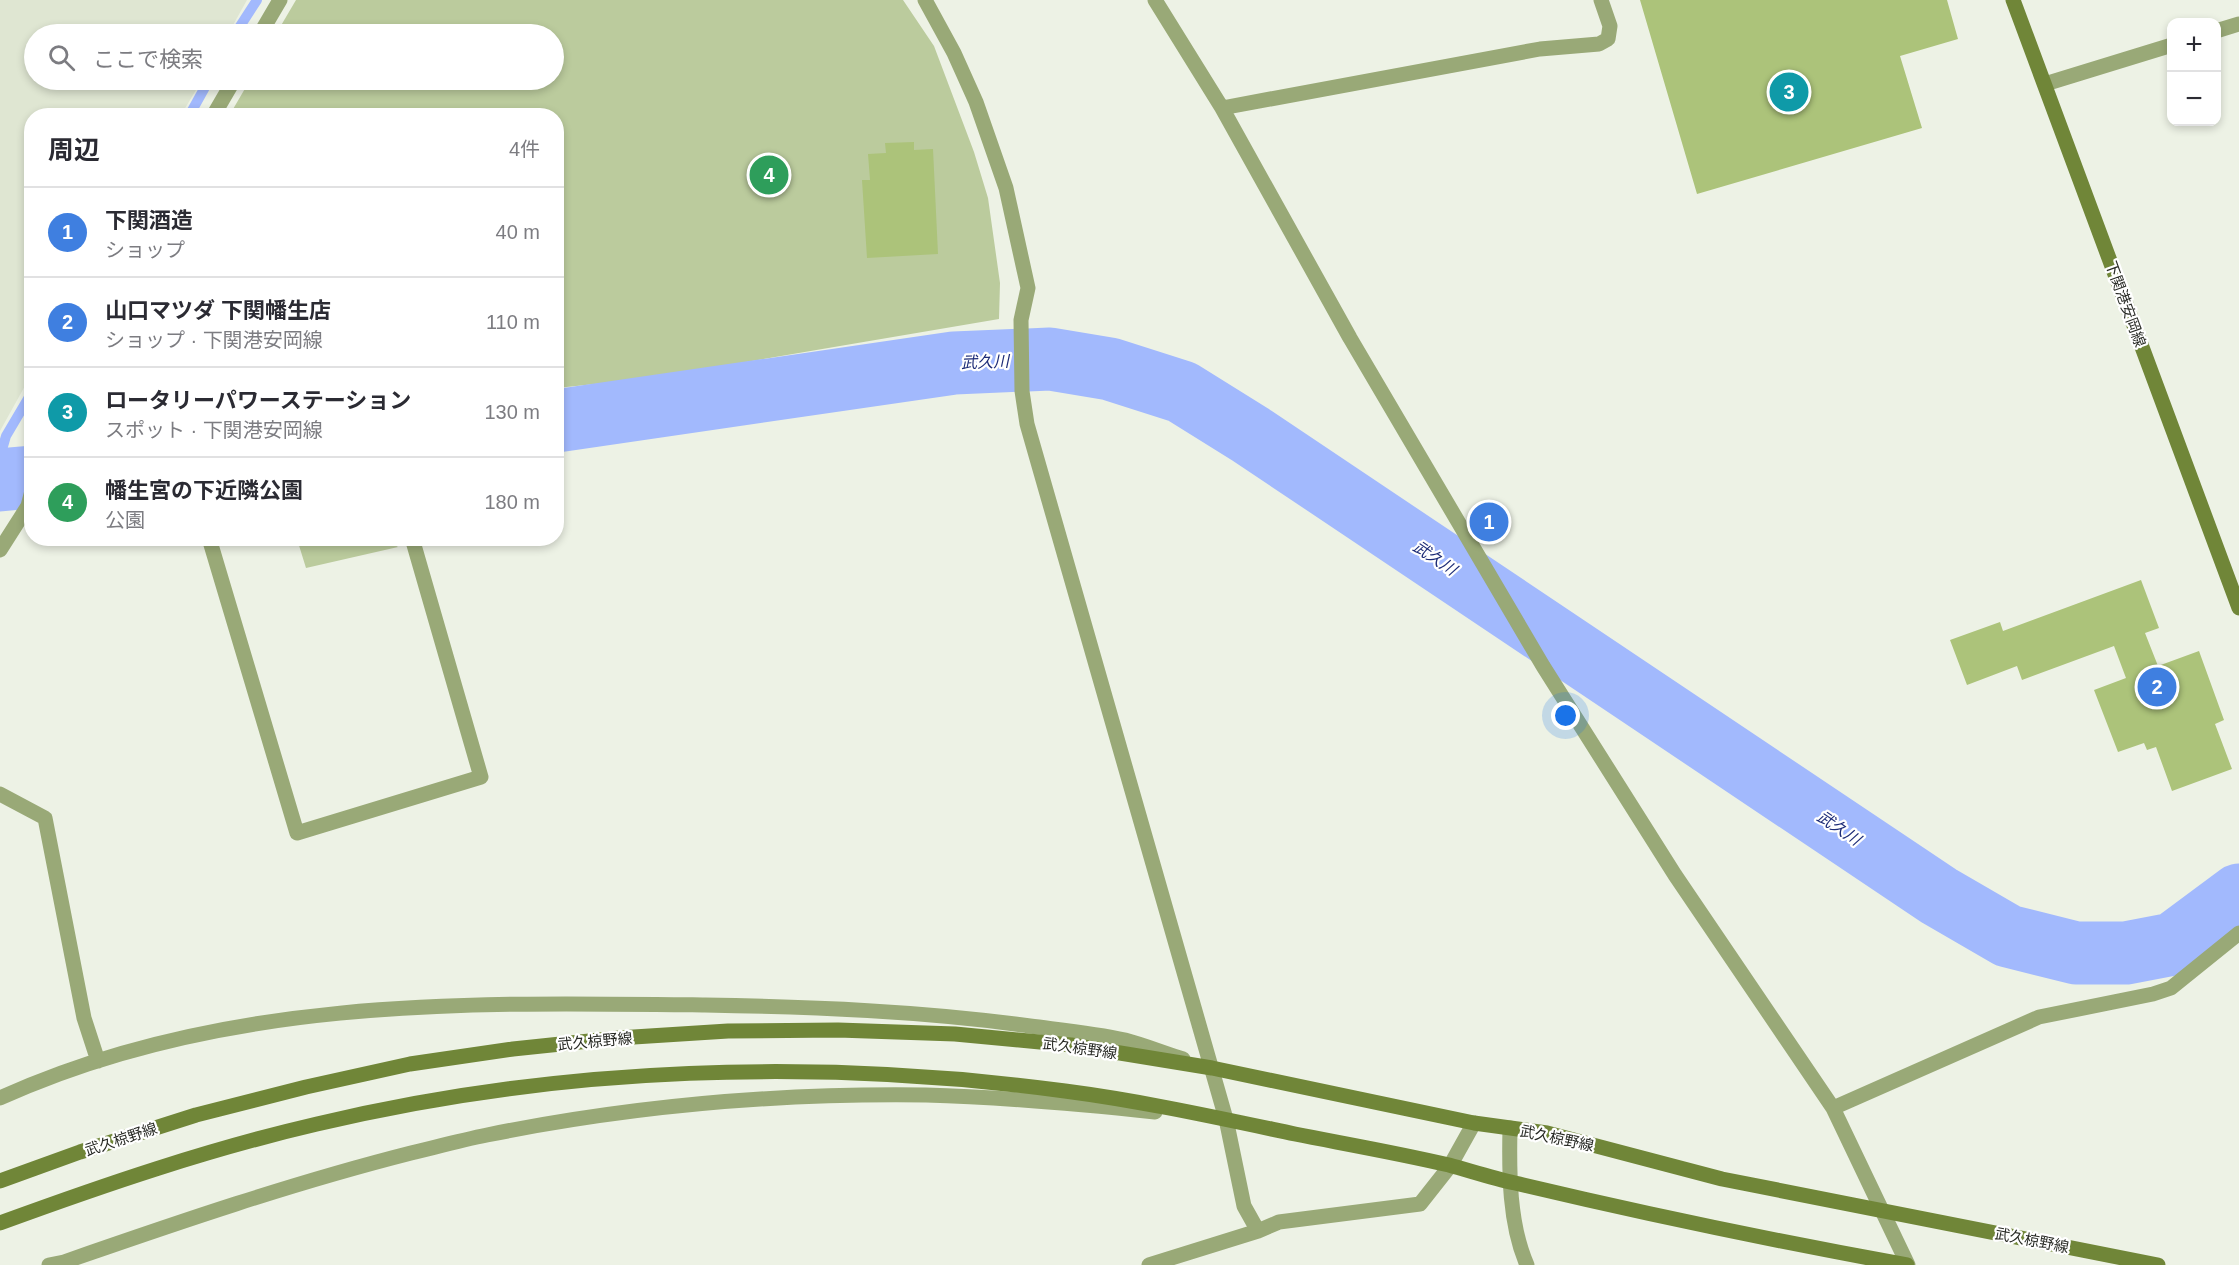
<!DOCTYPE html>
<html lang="ja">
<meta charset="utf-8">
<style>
:root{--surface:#fff;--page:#f7f7f7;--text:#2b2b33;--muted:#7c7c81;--line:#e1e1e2;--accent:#7c3aed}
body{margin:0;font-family:Arial,"Noto Sans JP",sans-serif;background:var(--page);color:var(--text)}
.controls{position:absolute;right:18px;top:18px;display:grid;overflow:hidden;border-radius:12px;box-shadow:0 3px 9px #0003}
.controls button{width:54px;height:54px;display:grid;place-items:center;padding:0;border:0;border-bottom:2px solid var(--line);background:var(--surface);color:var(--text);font:30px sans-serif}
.you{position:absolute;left:1566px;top:716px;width:21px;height:21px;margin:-15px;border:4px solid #fff;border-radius:50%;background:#1a73e8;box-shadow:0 0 0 9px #1a73e833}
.badge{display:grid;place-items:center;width:39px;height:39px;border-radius:50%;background:var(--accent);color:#fff;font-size:20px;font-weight:700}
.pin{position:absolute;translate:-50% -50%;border:3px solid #fff;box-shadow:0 2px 6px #0006}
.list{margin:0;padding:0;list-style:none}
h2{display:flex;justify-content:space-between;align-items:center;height:78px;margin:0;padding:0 24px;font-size:26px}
h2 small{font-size:20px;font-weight:400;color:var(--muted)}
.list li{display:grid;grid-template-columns:39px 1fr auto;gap:18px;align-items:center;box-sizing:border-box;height:90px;padding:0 24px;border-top:2px solid var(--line)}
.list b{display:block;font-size:22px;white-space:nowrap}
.list p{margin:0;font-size:20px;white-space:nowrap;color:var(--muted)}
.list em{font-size:20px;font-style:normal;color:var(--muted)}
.icon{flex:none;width:33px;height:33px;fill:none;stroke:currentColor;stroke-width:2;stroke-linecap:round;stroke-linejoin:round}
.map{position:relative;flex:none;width:2239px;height:1265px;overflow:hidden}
.search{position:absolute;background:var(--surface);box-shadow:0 3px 9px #0003;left:24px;top:24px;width:540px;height:66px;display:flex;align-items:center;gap:15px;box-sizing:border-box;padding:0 21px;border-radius:33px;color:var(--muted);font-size:22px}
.panel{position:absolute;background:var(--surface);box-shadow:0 3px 9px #0003;left:24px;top:108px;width:540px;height:438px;border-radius:24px}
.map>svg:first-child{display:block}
.built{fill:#dfe6d2}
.green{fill:#bbcb9d}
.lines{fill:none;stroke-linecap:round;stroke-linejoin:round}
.stream{stroke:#a2b9fd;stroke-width:10}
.river{stroke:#a2b9fd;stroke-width:63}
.building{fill:#acc37a}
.minor{stroke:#99a977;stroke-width:15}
.secondary{stroke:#708638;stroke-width:15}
.labels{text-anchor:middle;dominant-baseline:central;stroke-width:4.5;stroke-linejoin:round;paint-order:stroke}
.street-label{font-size:15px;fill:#282a25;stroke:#fff}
.water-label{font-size:16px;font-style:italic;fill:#1d2c77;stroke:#fff}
</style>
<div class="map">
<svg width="2239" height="1265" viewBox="0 0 2239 1265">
<rect width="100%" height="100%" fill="#edf2e5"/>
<path class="built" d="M 0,0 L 247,0 L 228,34 L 34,34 L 34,80 L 202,80 L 181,115 L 32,116 L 31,375 L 0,431 Z"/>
<path class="green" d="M 296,0 L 903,0 L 934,46 L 974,152 L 988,198 L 1000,283 L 999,319 L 652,378 L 557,388 L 556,116 L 229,116 L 250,80 L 554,80 L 554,34 L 276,34 Z
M 297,539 L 387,539 L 398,547 L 306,568 Z"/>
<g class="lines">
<path class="stream" d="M 235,34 L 257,0
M 189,116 L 209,80
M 0,457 L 6,436 L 32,392"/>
<path class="river" d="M 556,421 L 954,363 L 1050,359 L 1110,369 L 1182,392 L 1251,435 L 1939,896 L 2008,936 L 2076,953 L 2126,953 L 2173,944 L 2239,895
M 0,480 L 32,477"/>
</g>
<path class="building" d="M 1640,0 L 1947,0 L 1958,39 L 1900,56 L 1922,128 L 1697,194 Z
M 914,142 L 914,150 L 933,149 L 938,254 L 867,258 L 862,180 L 870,180 L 868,154 L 886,153 L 885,143 Z
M 2141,580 L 2159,628 L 2145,633 L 2158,666 L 2199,651 L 2224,720 L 2215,724 L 2232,769 L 2172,791 L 2156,747 L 2147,750 L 2144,743 L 2118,752 L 2094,690 L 2126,678 L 2114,646 L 2022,680 L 2017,666 L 1967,685 L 1950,640 L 2000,622 L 2003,631 Z"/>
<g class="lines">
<path class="minor" d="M 925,0 L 954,53 L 976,102 L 1006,188 L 1028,288 L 1021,320 L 1022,391 L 1027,424 L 1226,1119 L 1244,1206 L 1258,1231
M 1155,0 L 1222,108 L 1350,338 L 1543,666 L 1675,875 L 1833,1108 L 1908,1265
M 2216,31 L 2239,24
M 260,34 L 280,0
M 2045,84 L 2172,45
M 1222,108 L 1540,49 L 1599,44 L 1608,39 L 1610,26 L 1601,0
M 213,116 L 234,80
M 209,538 L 297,833 L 481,777 L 412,538
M 0,550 L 28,506 L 32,491
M 0,794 L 45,818 L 84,1018 L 98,1061
M 0,1098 C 222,997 467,1002 705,1005 C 814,1007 922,1011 1030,1026 C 1061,1030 1094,1033 1125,1040 C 1144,1045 1164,1053 1183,1059
M 1833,1108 L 2039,1017 L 2153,994 L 2171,988 L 2239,933
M 1510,1128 C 1509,1172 1509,1224 1527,1265
M 49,1265 L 64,1262 C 179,1222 293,1183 411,1153 C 436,1147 462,1140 487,1135 C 631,1106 780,1093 926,1095 C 1002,1097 1079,1104 1155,1112
M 1149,1265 L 1258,1231 L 1279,1222 L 1420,1204 L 1450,1166 L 1474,1123"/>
<path class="secondary" d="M 2013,0 L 2239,608
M 0,1181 L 80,1152 L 196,1115 L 306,1087 L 410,1064 L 513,1049 L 618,1038 L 728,1031 L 838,1030 L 955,1034 L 1071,1045 L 1212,1068 L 1474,1123 L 1547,1133 L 1722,1179 L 2158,1265
M 0,1223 C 104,1185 209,1149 317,1124 C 560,1066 817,1058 1065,1091 C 1142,1101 1219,1118 1295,1134 C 1346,1144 1398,1153 1449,1165 C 1471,1171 1492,1178 1515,1183 C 1645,1214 1775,1241 1907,1265"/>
</g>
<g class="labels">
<g class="street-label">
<text transform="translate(2126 304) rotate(70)">下関港安岡線</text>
<text transform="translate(595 1041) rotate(-5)">武久椋野線</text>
<text transform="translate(1080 1048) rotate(8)">武久椋野線</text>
<text transform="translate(1557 1138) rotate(12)">武久椋野線</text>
<text transform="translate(121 1139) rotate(-18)">武久椋野線</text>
<text transform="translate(2032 1240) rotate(11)">武久椋野線</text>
</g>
<g class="water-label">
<text transform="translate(985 362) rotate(-2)">武久川</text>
<text transform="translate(1435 558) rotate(34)">武久川</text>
<text transform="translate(1839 828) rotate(34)">武久川</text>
</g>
</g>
</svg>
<div class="controls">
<button>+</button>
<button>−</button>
</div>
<div class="you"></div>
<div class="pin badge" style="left:1489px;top:522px;background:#3f7fe0">1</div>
<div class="pin badge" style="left:2157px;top:687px;background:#3f7fe0">2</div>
<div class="pin badge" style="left:1789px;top:92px;background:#0f9aa8">3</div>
<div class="pin badge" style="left:769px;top:175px;background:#2e9e5b">4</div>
<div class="search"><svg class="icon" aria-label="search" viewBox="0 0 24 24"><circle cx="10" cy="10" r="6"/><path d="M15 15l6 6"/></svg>ここで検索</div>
<section class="panel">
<h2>周辺<small>4件</small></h2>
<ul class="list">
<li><span class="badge" style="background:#3f7fe0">1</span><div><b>下関酒造</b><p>ショップ</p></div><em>40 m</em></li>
<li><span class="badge" style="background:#3f7fe0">2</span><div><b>山口マツダ 下関幡生店</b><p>ショップ · 下関港安岡線</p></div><em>110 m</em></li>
<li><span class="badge" style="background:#0f9aa8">3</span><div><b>ロータリーパワーステーション</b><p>スポット · 下関港安岡線</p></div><em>130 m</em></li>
<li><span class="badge" style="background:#2e9e5b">4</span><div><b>幡生宮の下近隣公園</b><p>公園</p></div><em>180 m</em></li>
</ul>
</section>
</div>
